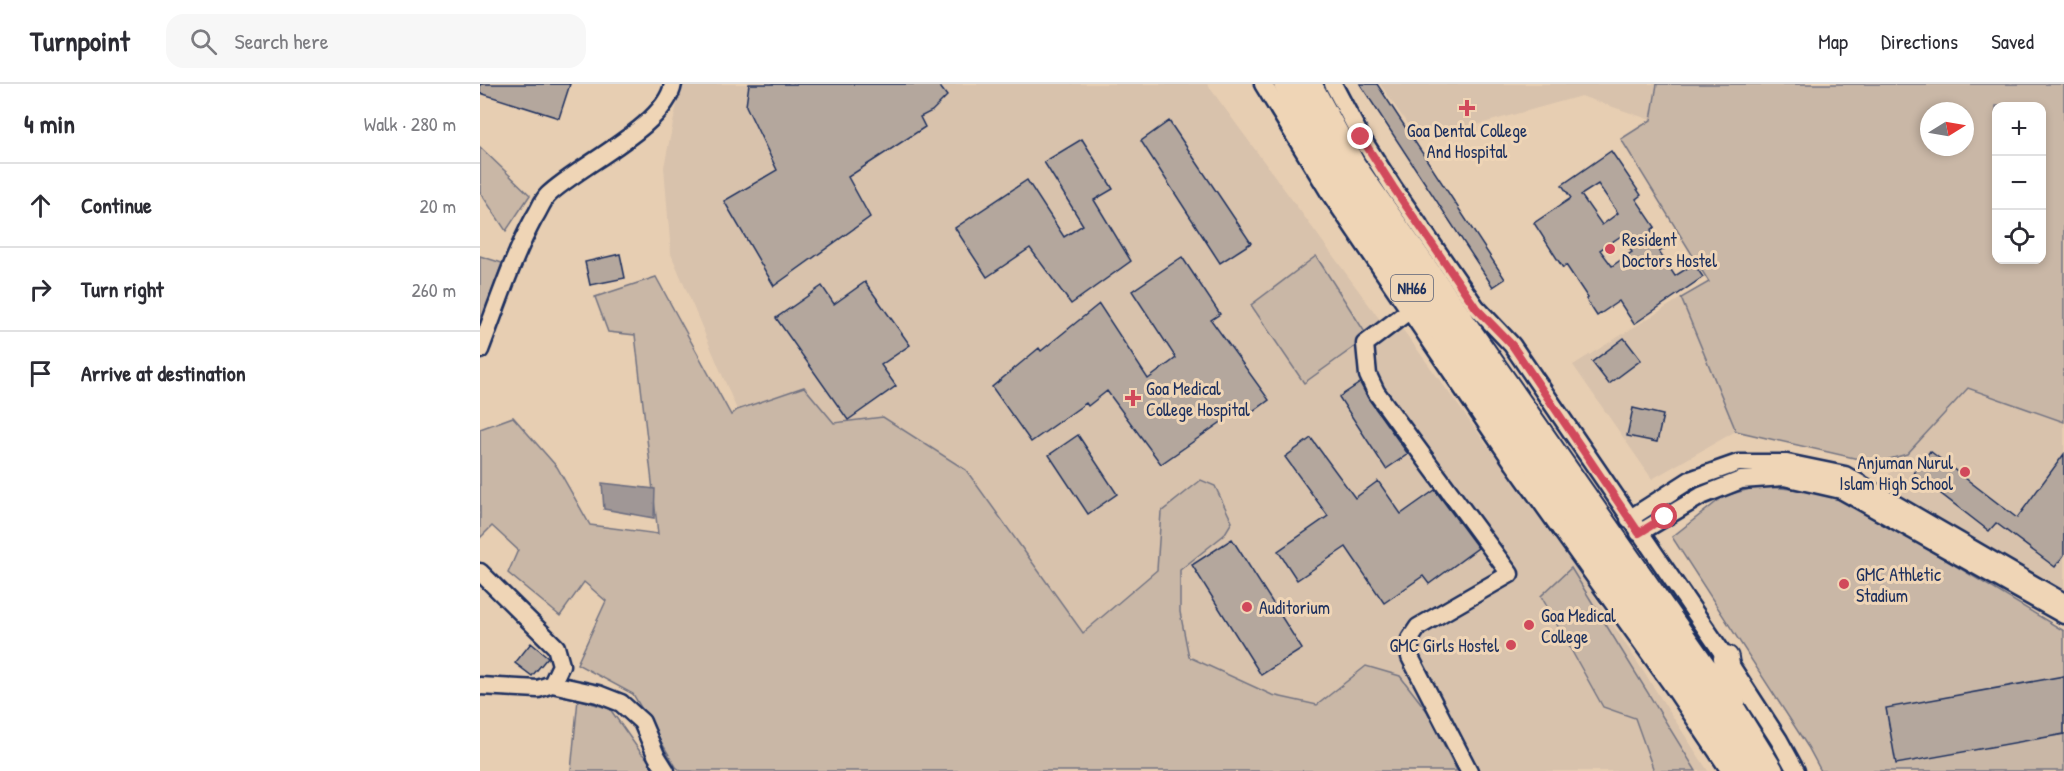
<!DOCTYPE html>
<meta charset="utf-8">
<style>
:root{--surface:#fff;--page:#f7f7f7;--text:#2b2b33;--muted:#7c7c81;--line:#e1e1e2}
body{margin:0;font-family:"Patrick Hand",sans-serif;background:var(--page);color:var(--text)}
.controls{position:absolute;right:18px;top:18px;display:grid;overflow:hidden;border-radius:12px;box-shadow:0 3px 9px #0003}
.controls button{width:54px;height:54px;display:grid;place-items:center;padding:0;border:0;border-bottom:2px solid var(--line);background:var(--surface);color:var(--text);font:30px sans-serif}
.compass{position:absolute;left:1440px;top:18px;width:54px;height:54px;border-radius:50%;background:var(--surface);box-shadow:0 3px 9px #0003;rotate:79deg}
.stop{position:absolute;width:18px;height:18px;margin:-14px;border:4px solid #d1495b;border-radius:50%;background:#fff}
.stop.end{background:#d1495b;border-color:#fff;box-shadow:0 2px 6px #0008}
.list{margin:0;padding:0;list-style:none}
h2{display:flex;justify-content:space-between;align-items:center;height:78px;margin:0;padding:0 24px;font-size:26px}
h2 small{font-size:20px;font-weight:400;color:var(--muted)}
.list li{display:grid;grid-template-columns:39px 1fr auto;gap:18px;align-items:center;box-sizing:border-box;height:84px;padding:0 24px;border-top:2px solid var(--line)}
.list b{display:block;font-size:22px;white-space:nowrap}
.list em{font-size:20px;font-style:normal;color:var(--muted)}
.icon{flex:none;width:33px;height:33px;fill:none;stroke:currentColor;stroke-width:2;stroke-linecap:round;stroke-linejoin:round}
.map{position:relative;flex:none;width:1584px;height:687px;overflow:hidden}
header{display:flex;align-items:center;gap:36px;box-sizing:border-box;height:84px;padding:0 30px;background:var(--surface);border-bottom:2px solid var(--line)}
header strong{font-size:28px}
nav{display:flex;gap:33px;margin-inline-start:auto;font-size:21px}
.search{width:420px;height:54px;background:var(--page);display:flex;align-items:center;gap:15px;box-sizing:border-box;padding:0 21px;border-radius:18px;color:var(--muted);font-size:22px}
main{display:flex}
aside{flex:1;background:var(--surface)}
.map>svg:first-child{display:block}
.built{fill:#d8c2ac}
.green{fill:#c9b7a6;stroke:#727382;stroke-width:1.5;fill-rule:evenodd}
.water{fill:#a09796;stroke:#6b6d80;stroke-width:1.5}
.building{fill:#b4a79d;stroke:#1b2f5e;stroke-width:1.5;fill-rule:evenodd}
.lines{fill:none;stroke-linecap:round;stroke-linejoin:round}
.minor-casing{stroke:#1b2f5e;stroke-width:21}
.highway-casing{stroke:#1b2f5e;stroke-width:28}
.minor{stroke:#efd5b6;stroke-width:16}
.highway{stroke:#efd5b6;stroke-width:24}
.route{stroke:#d1495b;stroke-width:8}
.poi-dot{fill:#d1495b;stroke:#efd5b6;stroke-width:2}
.labels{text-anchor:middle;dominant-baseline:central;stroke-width:6;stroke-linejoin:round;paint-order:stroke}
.shield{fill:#efd5b6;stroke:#5b6178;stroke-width:1.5}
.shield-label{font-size:16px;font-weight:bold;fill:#1b2f5e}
.poi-label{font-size:18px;fill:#1b2f5e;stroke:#efd5b6;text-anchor:start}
</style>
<header>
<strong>Turnpoint</strong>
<div class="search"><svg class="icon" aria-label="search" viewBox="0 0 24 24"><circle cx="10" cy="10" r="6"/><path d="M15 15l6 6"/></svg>Search here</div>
<nav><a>Map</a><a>Directions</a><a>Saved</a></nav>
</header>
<main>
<aside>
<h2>4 min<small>Walk · 280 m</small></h2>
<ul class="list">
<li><svg class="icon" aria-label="ahead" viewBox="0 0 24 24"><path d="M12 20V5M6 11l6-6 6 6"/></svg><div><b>Continue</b></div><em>20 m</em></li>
<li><svg class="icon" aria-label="right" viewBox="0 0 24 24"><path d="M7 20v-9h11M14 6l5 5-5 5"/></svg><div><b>Turn right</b></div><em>260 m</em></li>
<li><svg class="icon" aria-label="arrive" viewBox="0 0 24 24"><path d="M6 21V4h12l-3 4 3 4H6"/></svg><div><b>Arrive at destination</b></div></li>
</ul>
</aside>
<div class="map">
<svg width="1584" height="687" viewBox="0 0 1584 687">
<rect width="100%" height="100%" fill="#e7ceb2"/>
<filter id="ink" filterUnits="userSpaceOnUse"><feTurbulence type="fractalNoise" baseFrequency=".0167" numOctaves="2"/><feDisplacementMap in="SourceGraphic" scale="12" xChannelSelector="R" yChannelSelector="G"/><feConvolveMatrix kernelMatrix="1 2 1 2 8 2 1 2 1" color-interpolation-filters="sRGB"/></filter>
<g filter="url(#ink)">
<path class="built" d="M 201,0 L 727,0 L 906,244 L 923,246 L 1087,470 L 1228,687 L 850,687 L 603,549 L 486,386 L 403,333 L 354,339 L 324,303 L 257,326 L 191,170 L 184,83 Z
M 900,0 L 1177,0 L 1171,36 L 1101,12 L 939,57 Z
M 1201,214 L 1256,347 L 1172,395 L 1093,281 Z
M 1488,304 L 1584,338 L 1584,512 L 1395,405 Z"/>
<path class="green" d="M 1177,0 L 1584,0 L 1584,338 L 1488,304 L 1427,370 L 1396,379 L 1256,347 L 1201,214 L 1229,198 L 1141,55 L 1171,36 ZM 1516,22 L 1562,22 L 1562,176 L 1516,176 ZM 1449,27 L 1485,27 L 1485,63 L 1449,63 Z
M 0,63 L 50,111 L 26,147 L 0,108 Z
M 0,172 L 22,179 L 0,242 Z
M 836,172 L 888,253 L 824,299 L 771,221 Z
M 176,193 L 251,331 L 257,326 L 324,303 L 354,339 L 403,333 L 486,386 L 603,549 L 677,486 L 681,428 L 721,396 L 735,402 L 752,438 L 744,451 L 700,486 L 700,528 L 709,573 L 792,611 L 837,621 L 886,582 L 920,592 L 947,627 L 977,687 L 201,687 L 196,683 L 153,610 L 97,580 L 126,517 L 104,498 L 80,532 L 28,489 L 38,466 L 12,442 L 0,454 L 0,345 L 33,333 L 77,383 L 110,441 L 178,450 L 155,251 L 128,248 L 115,213 Z
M 1281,402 L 1330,407 L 1371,419 L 1584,547 L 1584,687 L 1341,687 L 1328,663 L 1192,453 L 1244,412 Z
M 1091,484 L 1216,687 L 1174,687 L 1155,634 L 1123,623 L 1061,512 Z
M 98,615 L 130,625 L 161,669 L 181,687 L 91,687 Z"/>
<path class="water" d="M 122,399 L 175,405 L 174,434 L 124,425 Z"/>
<path class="building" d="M 0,0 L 90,0 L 79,34 L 0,9 Z
M 269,0 L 458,0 L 467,12 L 452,27 L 440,33 L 445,43 L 368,93 L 390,133 L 294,202 L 244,117 L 297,86 L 266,22 Z
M 880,0 L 897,0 L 1025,195 L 1013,203 Z
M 689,37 L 771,159 L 740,179 L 661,57 Z
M 602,55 L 633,105 L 614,116 L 651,177 L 591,220 L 550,164 L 507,193 L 475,144 L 547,96 L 584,153 L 603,141 L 564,78 Z
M 1131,67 L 1161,111 L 1156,115 L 1175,143 L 1171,146 L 1184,165 L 1179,168 L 1195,192 L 1214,180 L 1223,193 L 1154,240 L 1139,217 L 1117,232 L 1106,215 L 1108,214 L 1086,181 L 1083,184 L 1054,139 L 1091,114 L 1082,101 ZM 1118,100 L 1138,129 L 1122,141 L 1101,111 ZM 1141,152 L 1152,168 L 1132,182 L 1120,166 Z
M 140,170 L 145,194 L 110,201 L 105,178 Z
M 702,173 L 740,230 L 731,236 L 789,316 L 766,333 L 760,325 L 681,380 L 627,307 L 608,322 L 606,319 L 551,358 L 512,303 L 559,264 L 561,267 L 619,220 L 668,295 L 696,274 L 652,207 Z
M 385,198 L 430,261 L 401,281 L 416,302 L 368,336 L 296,234 L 342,202 L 354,220 Z
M 1144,254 L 1161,276 L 1129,300 L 1112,278 Z
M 880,299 L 888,314 L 928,370 L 906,385 L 859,313 Z
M 1153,324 L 1183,331 L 1177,358 L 1147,352 Z
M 598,351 L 637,410 L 608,430 L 569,371 Z
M 831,354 L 875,414 L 898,397 L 921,430 L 955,406 L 998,464 L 949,500 L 943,492 L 904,519 L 866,463 L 817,496 L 798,467 L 848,432 L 805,373 Z
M 1450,367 L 1537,434 L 1584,370 L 1584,471 L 1575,483 L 1516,439 L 1509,447 L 1434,389 Z
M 752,455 L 822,565 L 781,591 L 712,481 Z
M 51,559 L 68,573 L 52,592 L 35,579 Z
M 1584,592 L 1584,650 L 1416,680 L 1406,624 Z"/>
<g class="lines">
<defs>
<path id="minor" d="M 783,0 L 849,108 L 1034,380 L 1194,604 L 1250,687
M 853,0 L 881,53 L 913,103 L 996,223 L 1032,261 L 1246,574 L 1299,656 L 1316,687
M 930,226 L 885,260 L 888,291 L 896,308 L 1030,490 L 938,543 L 930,555 L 930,573 L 989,687
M 0,266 C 17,222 32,175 54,134 C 59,127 62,117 68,111 C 99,81 186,42 193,0
M 1149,435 L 1210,396 L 1258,379 L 1307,379 L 1365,391 L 1584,518
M 1159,449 L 1221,412 L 1261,396 L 1304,393 L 1361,406 L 1584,531
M 0,488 L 76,563 L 81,581 L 72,600
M 0,602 L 58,605 L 72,600 L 118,610 L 141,619 L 162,638 L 176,671 L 186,687"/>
<path id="highway" d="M 806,0 L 828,44 L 897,155 L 1237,636 L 1267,687
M 829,0 L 873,81 L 898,117 L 1251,622 L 1291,687
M 1246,574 L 1253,619"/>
</defs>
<use href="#minor" class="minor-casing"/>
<use href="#highway" class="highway-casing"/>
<use href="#minor" class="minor"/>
<use href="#highway" class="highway"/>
</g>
</g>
<g class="lines" filter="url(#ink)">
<path class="route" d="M 881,53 L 913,103 L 996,224 L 1032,261 L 1159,449 L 1185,433"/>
</g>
<g class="poi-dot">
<path d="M984 15h6v6h6v6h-6v6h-6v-6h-6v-6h6z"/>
<circle cx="1130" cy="165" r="6"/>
<path d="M650 305h6v6h6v6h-6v6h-6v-6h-6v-6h6z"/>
<circle cx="1485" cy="388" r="6"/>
<circle cx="1364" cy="500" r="6"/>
<circle cx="767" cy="523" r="6"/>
<circle cx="1049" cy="541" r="6"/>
<circle cx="1031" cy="561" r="6"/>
</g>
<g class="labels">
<rect class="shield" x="911" y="191" width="42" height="26" rx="4.5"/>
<g class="shield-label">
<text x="932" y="204">NH66</text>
</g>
<g class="poi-label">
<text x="987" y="46" text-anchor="middle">Goa Dental College<tspan x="987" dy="21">And Hospital</tspan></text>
<text x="1142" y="155">Resident<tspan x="1142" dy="21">Doctors Hostel</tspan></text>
<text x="666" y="304">Goa Medical<tspan x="666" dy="21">College Hospital</tspan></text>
<text x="1473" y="378" text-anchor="end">Anjuman Nurul<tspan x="1473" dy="21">Islam High School</tspan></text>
<text x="1376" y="490">GMC Athletic<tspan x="1376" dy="21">Stadium</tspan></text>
<text x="779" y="523">Auditorium</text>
<text x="1061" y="531">Goa Medical<tspan x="1061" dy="21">College</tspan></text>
<text x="1019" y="561" text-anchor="end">GMC Girls Hostel</text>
</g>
</g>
</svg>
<div class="controls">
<button>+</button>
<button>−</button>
<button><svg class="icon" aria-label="locate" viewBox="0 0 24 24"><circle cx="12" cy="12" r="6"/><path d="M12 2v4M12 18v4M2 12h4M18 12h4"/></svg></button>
</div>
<svg class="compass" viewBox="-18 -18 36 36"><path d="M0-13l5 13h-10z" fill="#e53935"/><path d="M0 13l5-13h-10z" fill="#7c7c81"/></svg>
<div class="stop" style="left:1185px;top:433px"></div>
<div class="stop end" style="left:881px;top:53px"></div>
</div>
</main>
